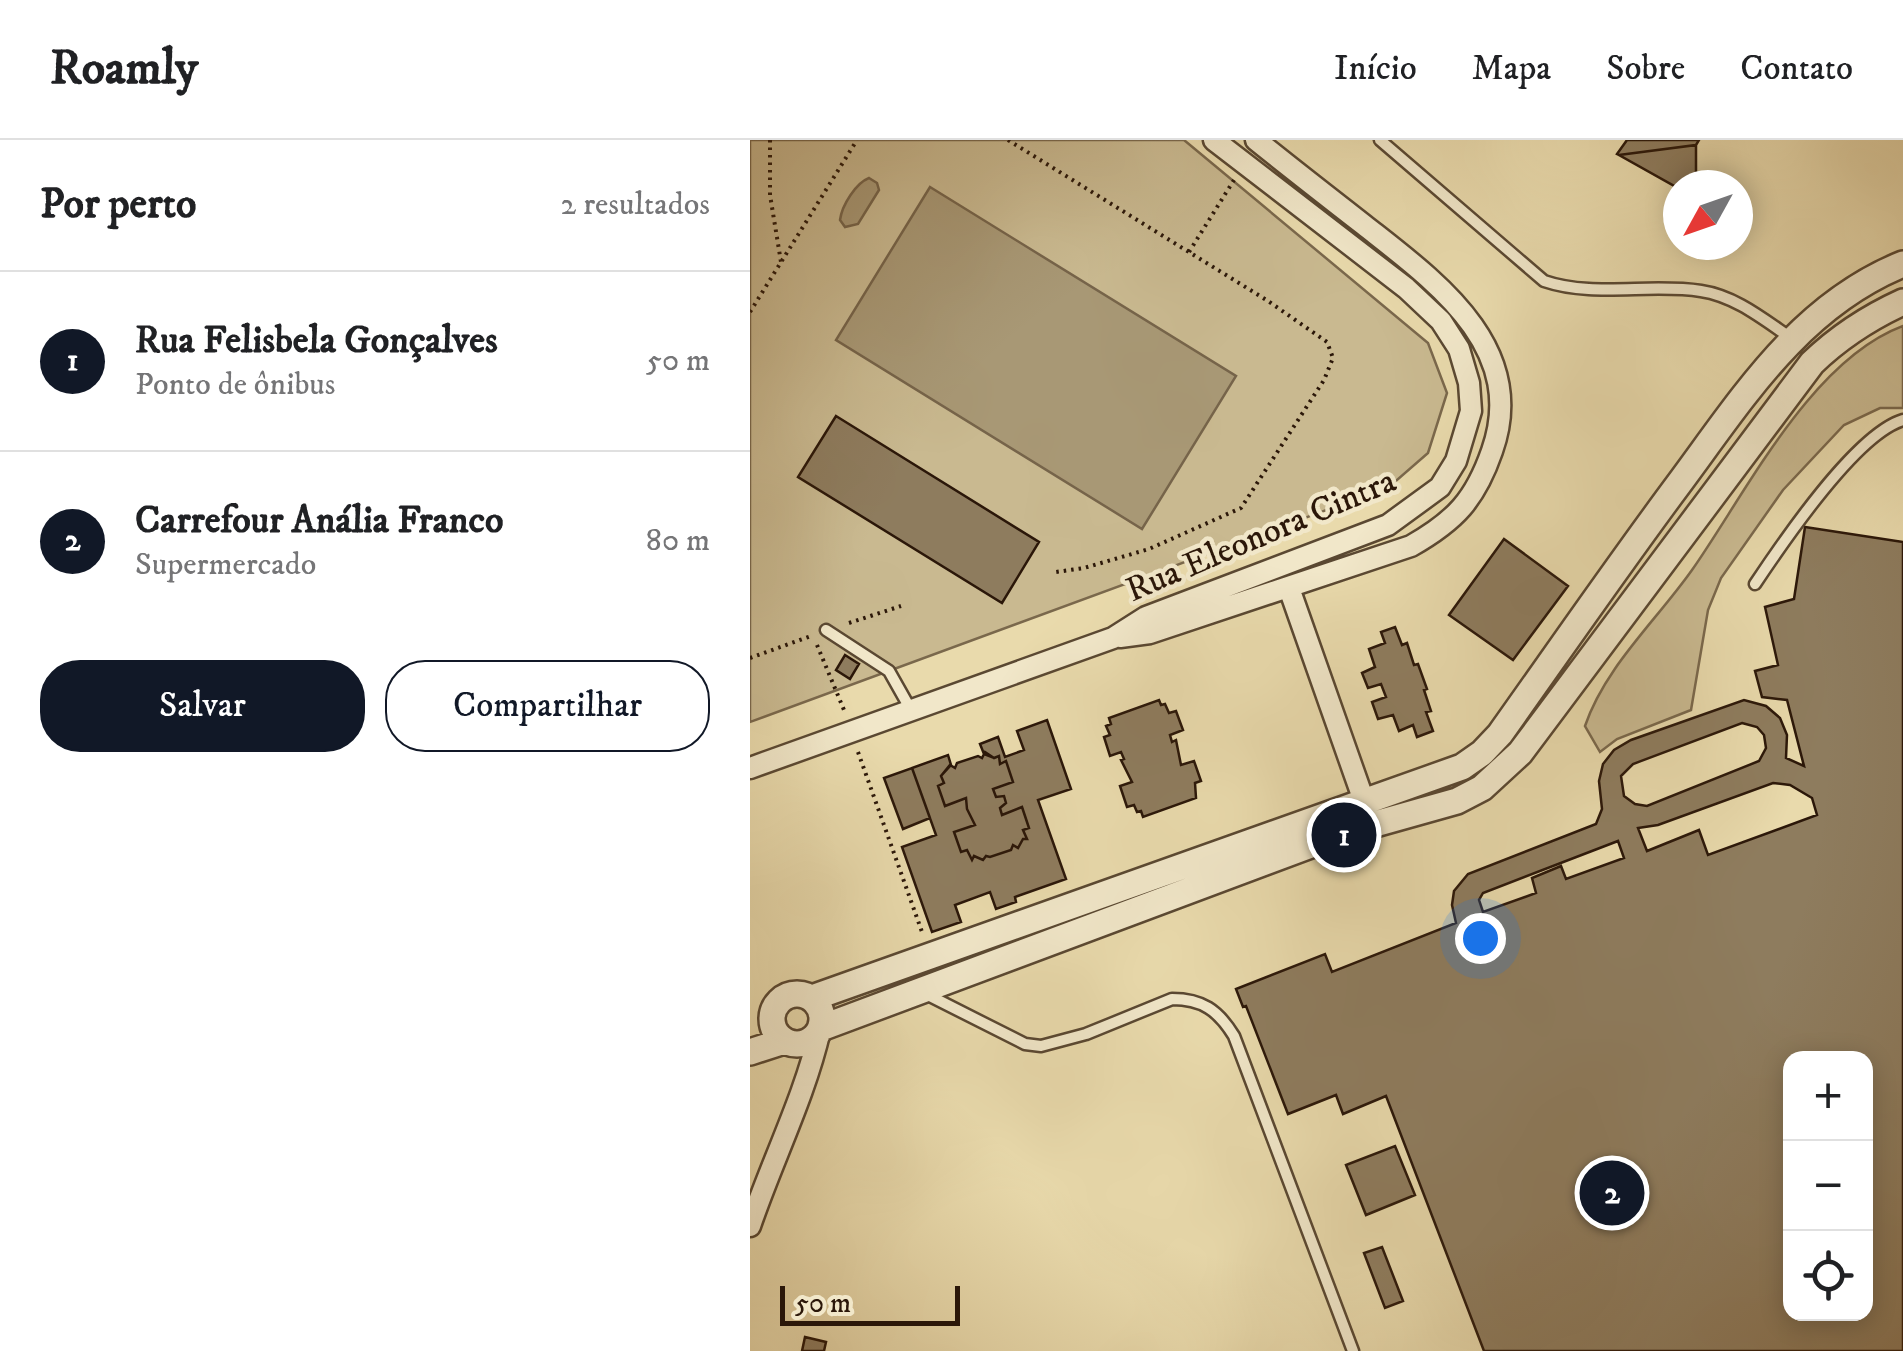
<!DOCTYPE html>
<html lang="pt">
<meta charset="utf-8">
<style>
:root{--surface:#fff;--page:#f6f6f6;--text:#202124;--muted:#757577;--line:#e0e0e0;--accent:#111827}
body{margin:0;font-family:"IM FELL DW Pica",serif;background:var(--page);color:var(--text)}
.controls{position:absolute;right:30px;bottom:30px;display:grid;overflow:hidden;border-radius:20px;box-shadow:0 5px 25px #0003}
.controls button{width:90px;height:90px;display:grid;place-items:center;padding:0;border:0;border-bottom:2px solid var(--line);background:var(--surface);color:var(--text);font:50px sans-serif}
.compass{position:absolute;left:913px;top:30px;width:90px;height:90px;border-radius:50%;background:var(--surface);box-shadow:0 5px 25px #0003;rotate:230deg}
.scale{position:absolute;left:30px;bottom:25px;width:180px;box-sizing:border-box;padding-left:10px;border:5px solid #2b1709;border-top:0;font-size:28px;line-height:35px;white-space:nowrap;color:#2b1709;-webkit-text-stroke:8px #f1e7c9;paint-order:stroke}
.you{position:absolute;left:730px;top:798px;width:35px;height:35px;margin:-25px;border:8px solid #fff;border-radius:50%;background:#1a73e8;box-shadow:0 0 0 15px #1a73e833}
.badge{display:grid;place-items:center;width:65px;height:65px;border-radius:50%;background:var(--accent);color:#fff;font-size:32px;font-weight:700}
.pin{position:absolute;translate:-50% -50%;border:5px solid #fff;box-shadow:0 2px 10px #0006}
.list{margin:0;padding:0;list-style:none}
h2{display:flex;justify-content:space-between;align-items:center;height:130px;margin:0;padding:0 40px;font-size:42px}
h2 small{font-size:32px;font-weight:400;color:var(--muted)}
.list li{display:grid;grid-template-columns:65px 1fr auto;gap:30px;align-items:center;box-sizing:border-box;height:180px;padding:0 40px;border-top:2px solid var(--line)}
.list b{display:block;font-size:38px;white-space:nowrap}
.list p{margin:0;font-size:32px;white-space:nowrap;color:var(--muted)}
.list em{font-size:32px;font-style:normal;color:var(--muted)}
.actions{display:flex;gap:20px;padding:30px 40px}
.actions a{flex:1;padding:22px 0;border:2px solid var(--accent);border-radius:40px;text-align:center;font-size:35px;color:var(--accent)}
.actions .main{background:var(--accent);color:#fff}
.icon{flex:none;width:55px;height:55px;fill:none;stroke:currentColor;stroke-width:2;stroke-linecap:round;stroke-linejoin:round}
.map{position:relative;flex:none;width:1153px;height:1211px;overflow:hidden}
header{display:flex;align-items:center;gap:60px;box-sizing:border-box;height:140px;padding:0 50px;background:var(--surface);border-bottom:2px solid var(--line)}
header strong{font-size:48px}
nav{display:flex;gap:55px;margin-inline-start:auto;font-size:35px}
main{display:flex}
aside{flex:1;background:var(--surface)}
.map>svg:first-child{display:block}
.green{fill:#c9b990;stroke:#7a684c;stroke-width:2.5}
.water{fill:#a89875;stroke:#76644a;stroke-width:2.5}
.building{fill:#8e7c5e;stroke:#2b1709;stroke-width:2.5;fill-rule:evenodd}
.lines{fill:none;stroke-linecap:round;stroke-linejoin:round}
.service-casing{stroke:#5a4832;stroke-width:15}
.minor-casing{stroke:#5a4832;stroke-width:25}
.tertiary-casing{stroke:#5a4832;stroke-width:30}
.path{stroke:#2b1709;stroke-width:4;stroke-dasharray:2.5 5;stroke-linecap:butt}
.service{stroke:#f1e7c9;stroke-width:10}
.minor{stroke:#f1e7c9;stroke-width:20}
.tertiary{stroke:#f1e7c9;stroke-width:25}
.labels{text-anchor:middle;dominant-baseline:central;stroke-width:9;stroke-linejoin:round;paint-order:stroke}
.street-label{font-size:35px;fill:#2b1709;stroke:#f1e7c9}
</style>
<header>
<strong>Roamly</strong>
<nav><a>Início</a><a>Mapa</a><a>Sobre</a><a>Contato</a></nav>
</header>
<main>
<aside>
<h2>Por perto<small>2 resultados</small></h2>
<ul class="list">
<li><span class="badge">1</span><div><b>Rua Felisbela Gonçalves</b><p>Ponto de ônibus</p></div><em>50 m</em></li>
<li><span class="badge">2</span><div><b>Carrefour Anália Franco</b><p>Supermercado</p></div><em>80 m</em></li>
</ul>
<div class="actions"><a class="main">Salvar</a><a>Compartilhar</a></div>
</aside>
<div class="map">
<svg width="1153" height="1211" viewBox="0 0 1153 1211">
<rect width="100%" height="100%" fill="#e9daac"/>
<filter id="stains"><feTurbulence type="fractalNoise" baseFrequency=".002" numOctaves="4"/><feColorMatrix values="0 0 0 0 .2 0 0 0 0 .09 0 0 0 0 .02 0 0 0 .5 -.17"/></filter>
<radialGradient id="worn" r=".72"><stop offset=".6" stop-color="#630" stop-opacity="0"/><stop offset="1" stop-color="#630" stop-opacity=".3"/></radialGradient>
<path class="green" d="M 0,0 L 434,0 L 678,203 L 697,253 L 678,313 L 639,347 L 0,582 Z
M 1153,186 L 1153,268 L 1130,268 L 1094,285 L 1033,350 L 971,438 L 958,470 L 941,570 L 867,599 L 850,612 L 835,586 C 855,527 906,481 942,430 C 996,353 1061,220 1153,186 Z"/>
<path class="water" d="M 119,38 L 127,43 L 129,50 L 108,84 L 95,87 L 90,80 C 92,65 106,43 119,38 Z
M 180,47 L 486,236 L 392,389 L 86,200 Z"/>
<path class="building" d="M 877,0 L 949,0 L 946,5 L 869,15 L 867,14 Z
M 946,5 L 946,45 L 928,45 L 928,48 L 869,15 Z
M 86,276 L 289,402 L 252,463 L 48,337 Z
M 1055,387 L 1153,402 L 1153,1211 L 734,1211 L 636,956 L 593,974 L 586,955 L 538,974 L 496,866 L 493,867 L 486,849 L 575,814 L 582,832 L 706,783 L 702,765 L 704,751 L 718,734 L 846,684 L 852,669 L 849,641 L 853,624 L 864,610 L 881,600 L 994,560 L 1016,566 L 1030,578 L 1037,595 L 1036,618 L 1054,626 L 1037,560 L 1012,557 L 1005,531 L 1028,525 L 1015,467 L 1044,459 ZM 992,583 L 1007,587 L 1014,595 L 1016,608 L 1009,621 L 897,666 L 885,664 L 874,656 L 871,636 L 883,624 ZM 1023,643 L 1040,645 L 1062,658 L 1067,675 L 958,715 L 949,690 L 897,711 L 888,688 L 908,685 ZM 868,701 L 874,718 L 816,739 L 811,726 L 782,738 L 786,753 L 733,772 L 729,760 L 733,753 ZM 1040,918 L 1116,918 L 1116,1174 L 1040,1174 Z
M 754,399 L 818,446 L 763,520 L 699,475 Z
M 645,487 L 652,505 L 657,503 L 664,525 L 668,524 L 677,549 L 674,550 L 681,571 L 676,572 L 683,591 L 667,597 L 663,585 L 649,591 L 643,575 L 628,579 L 622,562 L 636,557 L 631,544 L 618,548 L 612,533 L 625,527 L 619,509 L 635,503 L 631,492 Z
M 95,515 L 109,524 L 100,539 L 86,530 Z
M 409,560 L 411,565 L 415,564 L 419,573 L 426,571 L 433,590 L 420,595 L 422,602 L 426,600 L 431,625 L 444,621 L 451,641 L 445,643 L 446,658 L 393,677 L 391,671 L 387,672 L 384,665 L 377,667 L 370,646 L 382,642 L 371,620 L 374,619 L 371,612 L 360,616 L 354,597 L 360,595 L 356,586 L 361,584 L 359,578 Z
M 297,580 L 321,649 L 288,660 L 316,739 L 265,757 L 266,762 L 246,769 L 240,752 L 205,765 L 211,782 L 182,792 L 152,707 L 186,695 L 162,628 L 198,615 L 201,625 L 191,636 L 194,643 L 188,646 L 195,666 L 216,658 L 217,669 L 225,685 L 204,692 L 211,712 L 217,710 L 222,720 L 224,716 L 233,720 L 236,716 L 240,717 L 261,710 L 263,705 L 268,708 L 273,699 L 277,699 L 273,690 L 279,688 L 272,667 L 252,675 L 250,668 L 256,663 L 254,656 L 246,657 L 243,649 L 263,642 L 256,621 L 250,624 L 249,616 L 244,618 L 234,614 L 230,604 L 248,597 L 255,617 L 274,610 L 267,591 Z
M 235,612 L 244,618 L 249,616 L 250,624 L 256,621 L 263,642 L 243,649 L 246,657 L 254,656 L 256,663 L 250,668 L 252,675 L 272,667 L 279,688 L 273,690 L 277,699 L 273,699 L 268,708 L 263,705 L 261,710 L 240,717 L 236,716 L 233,720 L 224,716 L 222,720 L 217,710 L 211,712 L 204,692 L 225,685 L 217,669 L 216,658 L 195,666 L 188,646 L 194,643 L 191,636 L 200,625 L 205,628 L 207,623 L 228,616 L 232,618 Z
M 162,628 L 180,678 L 153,689 L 134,638 Z
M 645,1006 L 665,1055 L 616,1075 L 596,1025 Z
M 632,1107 L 653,1161 L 635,1168 L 614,1113 Z
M 55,1197 L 76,1202 L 74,1211 L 52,1211 Z"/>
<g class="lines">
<defs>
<path id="service" d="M 630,0 L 794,141 C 844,158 899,143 951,151 C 985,156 1013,179 1041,198
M 1005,444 C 1033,402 1106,294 1153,280
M 76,490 L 139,531 L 161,570
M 174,853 L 275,904 L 291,906 L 336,894 L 422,859 C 452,859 468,870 484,896 L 603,1211"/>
<path id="minor" d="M 539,448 L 614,661
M 370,497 L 400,493 L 661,406 C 705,381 725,360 742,311 C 779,207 685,141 614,85 C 578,57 542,29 506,0
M 0,628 L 363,498 L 396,477 L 638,385 L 690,347 L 706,321 L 721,271 L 719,243 L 709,209 L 691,181 L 656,148 L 464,0
M 0,1086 C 22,1021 55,956 70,890"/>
<path id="tertiary" d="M22 879a25 25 0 1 1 50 0a25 25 0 1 1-50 0Z
M 62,858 L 712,627 L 732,613 L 750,594 C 809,511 867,427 928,345 C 992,259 1049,166 1153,124
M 71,888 L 593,693 L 707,661 L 732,648 L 770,613 L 1062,223 C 1090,196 1118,178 1153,162
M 0,912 L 34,901"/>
</defs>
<use href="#service" class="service-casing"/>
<use href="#minor" class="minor-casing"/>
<use href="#tertiary" class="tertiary-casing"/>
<path class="path" d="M 20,0 L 20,55 L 31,122
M 258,0 L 518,161 L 577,202 L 583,218 L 574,240 L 491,368 L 399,409 L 334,428 L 306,432
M 439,112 L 484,40
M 0,172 L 107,0
M 99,483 L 151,466
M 67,505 L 94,570
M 0,518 L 61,496
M 108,612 L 172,792"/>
<use href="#service" class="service"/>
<use href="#minor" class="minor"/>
<use href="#tertiary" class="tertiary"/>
</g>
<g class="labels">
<g class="street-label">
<text transform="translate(511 396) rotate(-23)">Rua Eleonora Cintra</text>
</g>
</g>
<rect width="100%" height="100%" filter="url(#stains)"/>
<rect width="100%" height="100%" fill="url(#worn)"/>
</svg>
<div class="controls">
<button>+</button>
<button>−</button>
<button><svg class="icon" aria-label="locate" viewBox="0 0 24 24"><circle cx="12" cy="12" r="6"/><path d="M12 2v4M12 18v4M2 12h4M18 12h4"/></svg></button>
</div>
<svg class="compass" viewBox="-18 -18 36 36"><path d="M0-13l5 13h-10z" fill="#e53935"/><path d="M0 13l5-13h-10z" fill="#757577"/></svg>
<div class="scale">50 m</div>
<div class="you"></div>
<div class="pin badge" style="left:594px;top:695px">1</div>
<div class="pin badge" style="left:862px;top:1053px">2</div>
</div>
</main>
